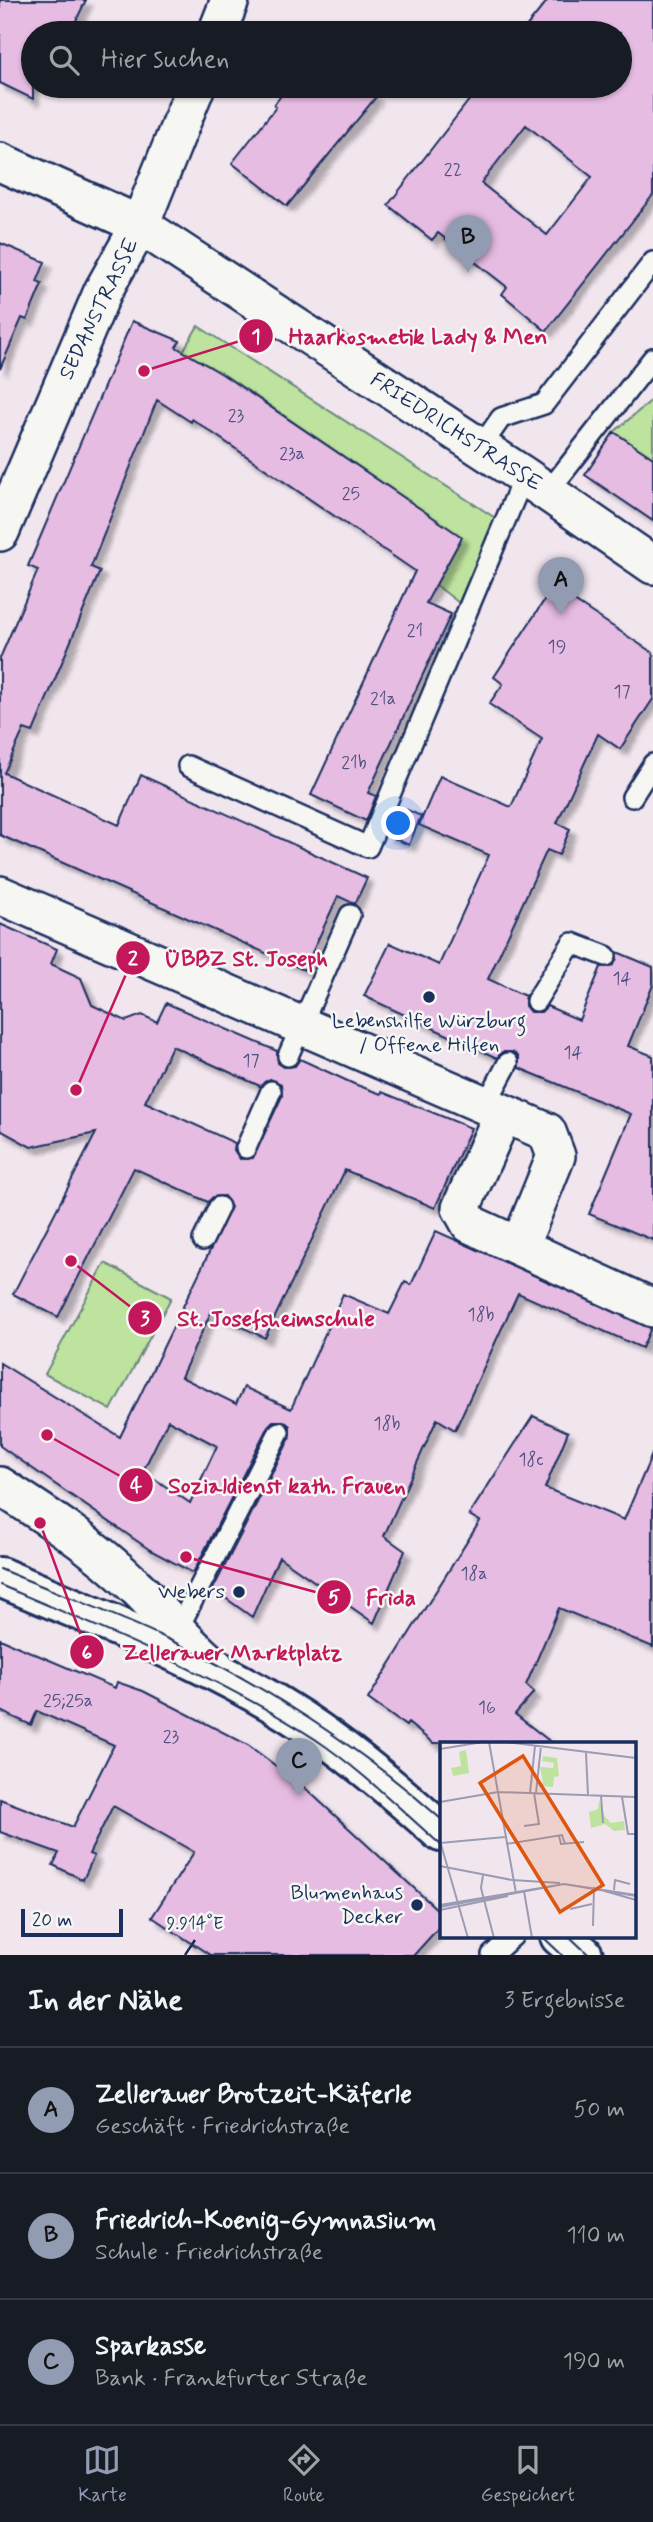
<!DOCTYPE html>
<html lang="de">
<meta charset="utf-8">
<style>
:root{--surface:#171b24;--page:#20242c;--text:#f1f3f6;--muted:#9ea1a6;--line:#363941;--accent:#919bb2}
body{margin:0;font-family:Mynerve,sans-serif;background:var(--page);color:var(--text)}
.scale{position:absolute;left:21px;bottom:18px;width:102px;box-sizing:border-box;padding-left:7px;border:4px solid #1b2f5e;border-top:0;font-size:19px;line-height:24px;white-space:nowrap;color:#1b2f5e;-webkit-text-stroke:5px #f6f6f2;paint-order:stroke}
.you{position:absolute;left:399px;top:824px;width:24px;height:24px;margin:-18px;border:5px solid #fff;border-radius:50%;background:#1a73e8;box-shadow:0 0 0 10px #1a73e833}
.badge{display:grid;place-items:center;width:46px;height:46px;border-radius:50%;background:var(--accent);color:#111;font-size:23px;font-weight:700}
.pin{position:absolute;translate:-50% -58px;filter:drop-shadow(0 2px 4px #0008)}
.pin::after{content:'';position:absolute;top:37px;width:24px;height:21px;background:inherit;clip-path:polygon(0 0,100% 0,50% 100%)}
.list{margin:0;padding:0;list-style:none}
h2{display:flex;justify-content:space-between;align-items:center;height:91px;margin:0;padding:0 28px;font-size:30px}
h2 small{font-size:23px;font-weight:400;color:var(--muted)}
.list li{display:grid;grid-template-columns:46px 1fr auto;gap:21px;align-items:center;box-sizing:border-box;height:126px;padding:0 28px;border-top:2px solid var(--line)}
.list b{display:block;font-size:26px;white-space:nowrap}
.list p{margin:0;font-size:23px;white-space:nowrap;color:var(--muted)}
.list em{font-size:23px;font-style:normal;color:var(--muted)}
.icon{flex:none;width:38px;height:38px;fill:none;stroke:currentColor;stroke-width:2;stroke-linecap:round;stroke-linejoin:round}
.map{position:relative;flex:none;width:653px;height:1955px;overflow:hidden}
.search{position:absolute;background:var(--surface);box-shadow:0 2px 5px #0004;left:21px;right:21px;top:21px;height:77px;display:flex;align-items:center;gap:18px;box-sizing:border-box;padding:0 24px;border-radius:38px;color:var(--muted);font-size:26px}
.sheet{height:469px;background:var(--surface)}
nav{display:flex;justify-content:space-around;align-items:center;box-sizing:border-box;height:98px;border-top:2px solid var(--line);background:var(--surface);font-size:19px;color:var(--muted)}
nav a{display:grid;justify-items:center;gap:4px}
nav .on{color:var(--accent)}
.map>svg:first-child{display:block}
.green{fill:#bde39e;stroke:#6c897e;stroke-width:2}
.building{fill:#e6bce3;stroke:#1b2f5e;stroke-width:2;fill-rule:evenodd;filter:url(#shadow)}
.lines{fill:none;stroke-linecap:round;stroke-linejoin:round}
.service-casing{stroke:#1b2f5e;stroke-width:24}
.minor-casing{stroke:#1b2f5e;stroke-width:42}
.tertiary-casing{stroke:#1b2f5e;stroke-width:44}
.service{stroke:#f6f6f2;stroke-width:19}
.minor{stroke:#f6f6f2;stroke-width:37}
.tertiary{stroke:#f6f6f2;stroke-width:38}
.tram{stroke:#1b2f5e;stroke-width:2}
.ticks{fill:none;stroke:#1b2f5e;stroke-width:2.5}
.poi-dot{fill:#1b2f5e;stroke:#f6f6f2;stroke-width:2.5}
.labels{text-anchor:middle;dominant-baseline:central;stroke-width:5;stroke-linejoin:round;paint-order:stroke}
.number-label{font-size:18px;fill:#4e527f}
.street-label{font-size:21px;fill:#1b2f5e;stroke:#f6f6f2}
.poi-label{font-size:21px;fill:#1b2f5e;stroke:#f6f6f2;text-anchor:end}
.inset-road{fill:none;stroke:#9b9cb4;stroke-width:2}
.view{fill:#de5710;fill-opacity:0.15;stroke:#de5710;stroke-width:3.5}
.inset-edge{fill:none;stroke:#1b2f5e;stroke-width:3.5}
.ticks-label{font-size:18px;text-anchor:middle;fill:#1b2f5e;stroke:#f6f6f2;stroke-width:5;stroke-linejoin:round;paint-order:stroke}
.leader{fill:none;stroke:#c2185b;stroke-width:2.5}
.callout-dot{fill:#c2185b;stroke:#f6f6f2;stroke-width:2.5}
.mark-label{font-size:21px;text-anchor:middle;font-weight:bold;fill:#fff}
.callout-label{font-size:23px;text-anchor:middle;font-weight:bold;fill:#c2185b;stroke:#f6f6f2;stroke-width:5;stroke-linejoin:round;paint-order:stroke}
</style>
<div class="map">
<svg width="653" height="1955" viewBox="0 0 653 1955">
<defs>
<filter id="shadow"><feDropShadow dx="6" dy="6" stdDeviation="2" flood-color="#0004"/></filter>
</defs>
<rect width="100%" height="100%" fill="#f1e5ee"/>
<filter id="ink" filterUnits="userSpaceOnUse"><feTurbulence type="fractalNoise" baseFrequency=".0143" numOctaves="2"/><feDisplacementMap in="SourceGraphic" scale="14" xChannelSelector="R" yChannelSelector="G"/><feConvolveMatrix kernelMatrix="1 2 1 2 8 2 1 2 1" color-interpolation-filters="sRGB"/></filter>
<g filter="url(#ink)">
<path class="green" d="M 198,326 L 497,519 L 459,603 L 436,585 L 461,537 L 223,374 L 183,351 Z
M 653,399 L 653,458 L 614,432 Z
M 105,1263 L 171,1298 L 111,1410 L 45,1374 Z"/>
<path class="building" d="M 0,0 L 86,0 L 70,33 L 33,33 L 33,99 L 0,83 Z
M 548,0 L 653,0 L 653,195 L 546,331 L 502,294 L 507,287 L 438,233 L 432,240 L 388,205 L 480,86 L 620,86 L 620,33 L 521,33 ZM 526,125 L 592,177 L 547,235 L 481,183 Z
M 288,86 L 362,86 L 376,97 L 287,206 L 232,163 L 276,107 L 274,105 Z
M 0,243 L 45,262 L 37,282 L 42,284 L 27,320 L 22,318 L 0,369 Z
M 132,321 L 180,341 L 176,347 L 222,374 L 462,537 L 426,603 L 451,614 L 368,793 L 376,796 L 366,821 L 311,795 L 415,571 L 192,419 L 191,422 L 157,400 L 91,567 L 100,571 L 33,732 L 24,729 L 4,773 L 119,825 L 141,775 L 367,878 L 355,904 L 338,896 L 304,970 L 0,835 L 0,658 L 38,570 L 28,566 Z
M 614,432 L 653,458 L 653,521 L 585,475 Z
M 553,587 L 653,653 L 653,699 L 620,749 L 598,734 L 557,823 L 570,829 L 559,855 L 547,850 L 488,979 L 525,996 L 525,1006 L 530,1012 L 541,1012 L 547,1006 L 579,1020 L 601,967 L 614,965 L 617,952 L 653,967 L 653,985 L 628,1046 L 653,1056 L 653,1240 L 589,1214 L 631,1114 L 519,1068 L 519,1057 L 513,1052 L 502,1052 L 497,1058 L 364,996 L 390,943 L 439,965 L 489,855 L 419,825 L 440,776 L 511,807 L 542,739 L 489,704 L 503,684 L 494,677 Z
M 398,806 L 421,816 L 409,845 L 386,835 Z
M 0,924 L 57,949 L 51,964 L 81,978 L 92,1005 L 126,1021 L 142,1015 L 157,1022 L 166,1003 L 277,1051 L 278,1063 L 284,1067 L 295,1066 L 300,1059 L 354,1084 L 381,1094 L 382,1092 L 471,1128 L 435,1208 L 345,1170 L 265,1338 L 211,1312 L 181,1377 L 236,1404 L 244,1387 L 291,1409 L 343,1294 L 389,1314 L 405,1282 L 411,1285 L 436,1231 L 651,1328 L 642,1348 L 518,1293 L 455,1430 L 437,1419 L 384,1536 L 405,1551 L 374,1623 L 279,1557 L 252,1617 L 213,1589 L 290,1438 L 290,1426 L 284,1421 L 273,1421 L 268,1426 L 193,1573 L 150,1550 L 0,1446 L 0,1363 L 120,1437 L 231,1207 L 224,1196 L 213,1197 L 208,1202 L 134,1168 L 58,1317 L 13,1294 L 96,1133 L 31,1147 L 0,1130 ZM 172,1046 L 260,1086 L 270,1079 L 281,1084 L 282,1096 L 253,1158 L 240,1159 L 234,1150 L 235,1143 L 145,1102 ZM 168,1420 L 217,1446 L 190,1503 L 143,1471 Z
M 533,1416 L 568,1432 L 545,1488 L 624,1520 L 653,1452 L 653,1647 L 559,1608 L 526,1685 L 534,1692 L 515,1714 L 552,1743 L 433,1743 L 408,1723 L 406,1726 L 368,1699 L 480,1521 L 469,1515 Z
M 0,1639 L 115,1688 L 117,1682 L 143,1691 L 248,1745 L 304,1787 L 441,1913 L 441,1925 L 414,1955 L 210,1955 L 152,1917 L 194,1852 L 113,1806 L 89,1854 L 94,1856 L 83,1880 L 53,1865 L 59,1853 L 0,1832 L 0,1799 L 73,1827 L 114,1745 L 37,1711 L 31,1725 L 0,1711 Z"/>
<g class="lines">
<defs>
<path id="service" d="M 480,448 L 501,418 L 544,404 L 653,262
M 548,492 L 653,358
M 188,766 L 368,847 L 524,476
M 632,797 L 653,764
M 536,1001 L 572,943 L 606,956
M 288,1056 L 350,915
M 485,1106 L 508,1063
M 246,1148 L 271,1091
M 203,1240 L 219,1207
M 177,1631 L 279,1432
M 492,1955 L 513,1936"/>
<path id="minor" d="M 217,33 L 230,0
M 0,162 L 140,225 L 524,476 L 653,565
M 0,532 L 103,291 L 140,225 L 196,86
M 0,895 L 547,1132 L 556,1156 L 520,1245
M 503,1114 L 461,1208 L 470,1224 L 653,1308
M 0,1486 C 47,1516 95,1547 135,1586 C 163,1612 185,1644 215,1667"/>
<path id="tertiary" d="M 0,1577 C 107,1623 221,1664 317,1731 C 361,1762 401,1796 441,1832
M 560,1936 L 583,1955"/>
</defs>
<use href="#service" class="service-casing"/>
<use href="#minor" class="minor-casing"/>
<use href="#tertiary" class="tertiary-casing"/>
<use href="#service" class="service"/>
<use href="#minor" class="minor"/>
<use href="#tertiary" class="tertiary"/>
<path class="tram" d="M 0,1569 C 57,1593 116,1614 172,1641 C 270,1689 360,1747 441,1819
M 0,1585 C 108,1631 216,1675 315,1739 C 360,1769 401,1810 441,1845
M 542,1936 L 562,1955
M 569,1936 L 589,1955"/>
</g>
</g>
<path class="ticks" d="M 185,1955 L 195,1940"/>
<g class="poi-dot">
<circle cx="429" cy="997" r="7"/>
<circle cx="239" cy="1592" r="7"/>
<circle cx="417" cy="1905" r="7"/>
</g>
<g class="labels">
<g class="number-label">
<text x="453" y="170">22</text>
<text x="236" y="416">23</text>
<text x="292" y="454">23a</text>
<text x="351" y="494">25</text>
<text x="415" y="631">21</text>
<text x="557" y="647">19</text>
<text x="622" y="692">17</text>
<text x="383" y="699">21a</text>
<text x="354" y="763">21b</text>
<text x="622" y="979">14</text>
<text x="573" y="1053">14</text>
<text x="251" y="1061">17</text>
<text x="481" y="1315">18b</text>
<text x="387" y="1424">18b</text>
<text x="531" y="1460">18c</text>
<text x="474" y="1574">18a</text>
<text x="68" y="1701">25;25a</text>
<text x="487" y="1708">16</text>
<text x="171" y="1737">23</text>
</g>
<g class="street-label">
<text transform="translate(99 309) rotate(-64)">SEDANSTRASSE</text>
<text transform="translate(456 432) rotate(33)">FRIEDRICHSTRASSE</text>
</g>
<g class="poi-label">
<text x="429" y="1021" text-anchor="middle">Lebenshilfe Würzburg<tspan x="429" dy="24">/ Offene Hilfen</tspan></text>
<text x="225" y="1592">Webers</text>
<text x="403" y="1893">Blumenhaus<tspan x="403" dy="24">Decker</tspan></text>
</g>
</g>
<g transform="translate(440 1742)">
<rect width="196" height="196" fill="#f1e5ee"/>
<path d="M 26,8 L 29,31 L 13,34 L 11,26 L 21,24 L 19,10 ZM 103,14 L 117,16 L 119,34 L 114,35 L 113,45 L 98,44 L 103,41 L 100,25 L 113,26 L 114,21 L 102,19 ZM 159,58 L 165,75 L 171,81 L 184,79 L 185,88 L 174,89 L 165,82 L 151,86 L 149,70 L 158,67 Z" fill="#bde39e"/>
<path class="inset-road" d="M 49,0 L 76,151M 66,0 L 196,16M 0,7 L 43,0M 146,11 L 148,53M 90,51 L 95,4M 96,51 L 101,4M 161,54 L 163,81M 182,55 L 188,92 L 196,92M 0,60 L 58,50 L 196,55M 84,84 L 99,82 L 94,51M 119,94 L 121,102 L 144,100M 0,99 L 28,196M 0,101 L 65,95M 66,102 L 122,93 L 125,102M 0,124 L 72,138 L 120,141M 43,133 L 41,146 L 54,196M 161,148 L 196,158M 174,148 L 175,138 L 190,142M 84,149 L 92,196M 0,163 L 124,142 L 196,153M 0,165 L 124,142 L 196,154M 130,167 L 152,162M 0,168 L 68,154M 153,184 L 154,145"/>
<path class="view" d="M 83,14 L 163,143 L 120,170 L 40,41 Z"/>
<rect width="196" height="196" class="inset-edge"/>
</g>
<g class="ticks-label">
<text x="195" y="1929">9.914°E</text>
</g>
<path class="leader" d="M144 371L256 336M76 1090L133 958M71 1261L145 1318M47 1435L136 1485M186 1557L334 1597M40 1523L87 1652"/>
<g class="callout-dot">
<circle cx="144" cy="371" r="7"/>
<circle cx="76" cy="1090" r="7"/>
<circle cx="71" cy="1261" r="7"/>
<circle cx="47" cy="1435" r="7"/>
<circle cx="186" cy="1557" r="7"/>
<circle cx="40" cy="1523" r="7"/>
<circle cx="256" cy="336" r="18"/>
<circle cx="133" cy="958" r="18"/>
<circle cx="145" cy="1318" r="18"/>
<circle cx="136" cy="1485" r="18"/>
<circle cx="334" cy="1597" r="18"/>
<circle cx="87" cy="1652" r="18"/>
</g>
<g class="mark-label">
<text x="256" y="343">1</text>
<text x="133" y="965">2</text>
<text x="145" y="1325">3</text>
<text x="136" y="1492">4</text>
<text x="334" y="1604">5</text>
<text x="87" y="1659">6</text>
</g>
<g class="callout-label">
<text x="418" y="344">Haarkosmetik Lady &amp; Men</text>
<text x="246" y="966">ÜBBZ St. Joseph</text>
<text x="276" y="1326">St. Josefsheimschule</text>
<text x="287" y="1493">Sozialdienst kath. Frauen</text>
<text x="391" y="1605">Frida</text>
<text x="232" y="1660">Zellerauer Marktplatz</text>
</g>
</svg>
<div class="scale">20 m</div>
<div class="you"></div>
<div class="pin badge" style="left:561px;top:615px">A</div>
<div class="pin badge" style="left:468px;top:273px">B</div>
<div class="pin badge" style="left:299px;top:1796px">C</div>
<div class="search"><svg class="icon" aria-label="search" viewBox="0 0 24 24"><circle cx="10" cy="10" r="6"/><path d="M15 15l6 6"/></svg>Hier suchen</div>
</div>
<section class="sheet">
<h2>In der Nähe<small>3 Ergebnisse</small></h2>
<ul class="list">
<li><span class="badge">A</span><div><b>Zellerauer Brotzeit-Käferle</b><p>Geschäft · Friedrichstraße</p></div><em>50 m</em></li>
<li><span class="badge">B</span><div><b>Friedrich-Koenig-Gymnasium</b><p>Schule · Friedrichstraße</p></div><em>110 m</em></li>
<li><span class="badge">C</span><div><b>Sparkasse</b><p>Bank · Frankfurter Straße</p></div><em>190 m</em></li>
</ul>
</section>
<nav>
<a class="on"><svg class="icon" aria-label="map" viewBox="0 0 24 24"><path d="M3 6l6-2 6 2 6-2v14l-6 2-6-2-6 2zM9 4v14M15 6v14"/></svg>Karte</a>
<a><svg class="icon" aria-label="directions" viewBox="0 0 24 24"><path d="M12 3l9 9-9 9-9-9zM9 14v-3h6M13 9l2 2-2 2"/></svg>Route</a>
<a><svg class="icon" aria-label="saved" viewBox="0 0 24 24"><path d="M7 4h10v16l-5-4-5 4z"/></svg>Gespeichert</a>
</nav>
